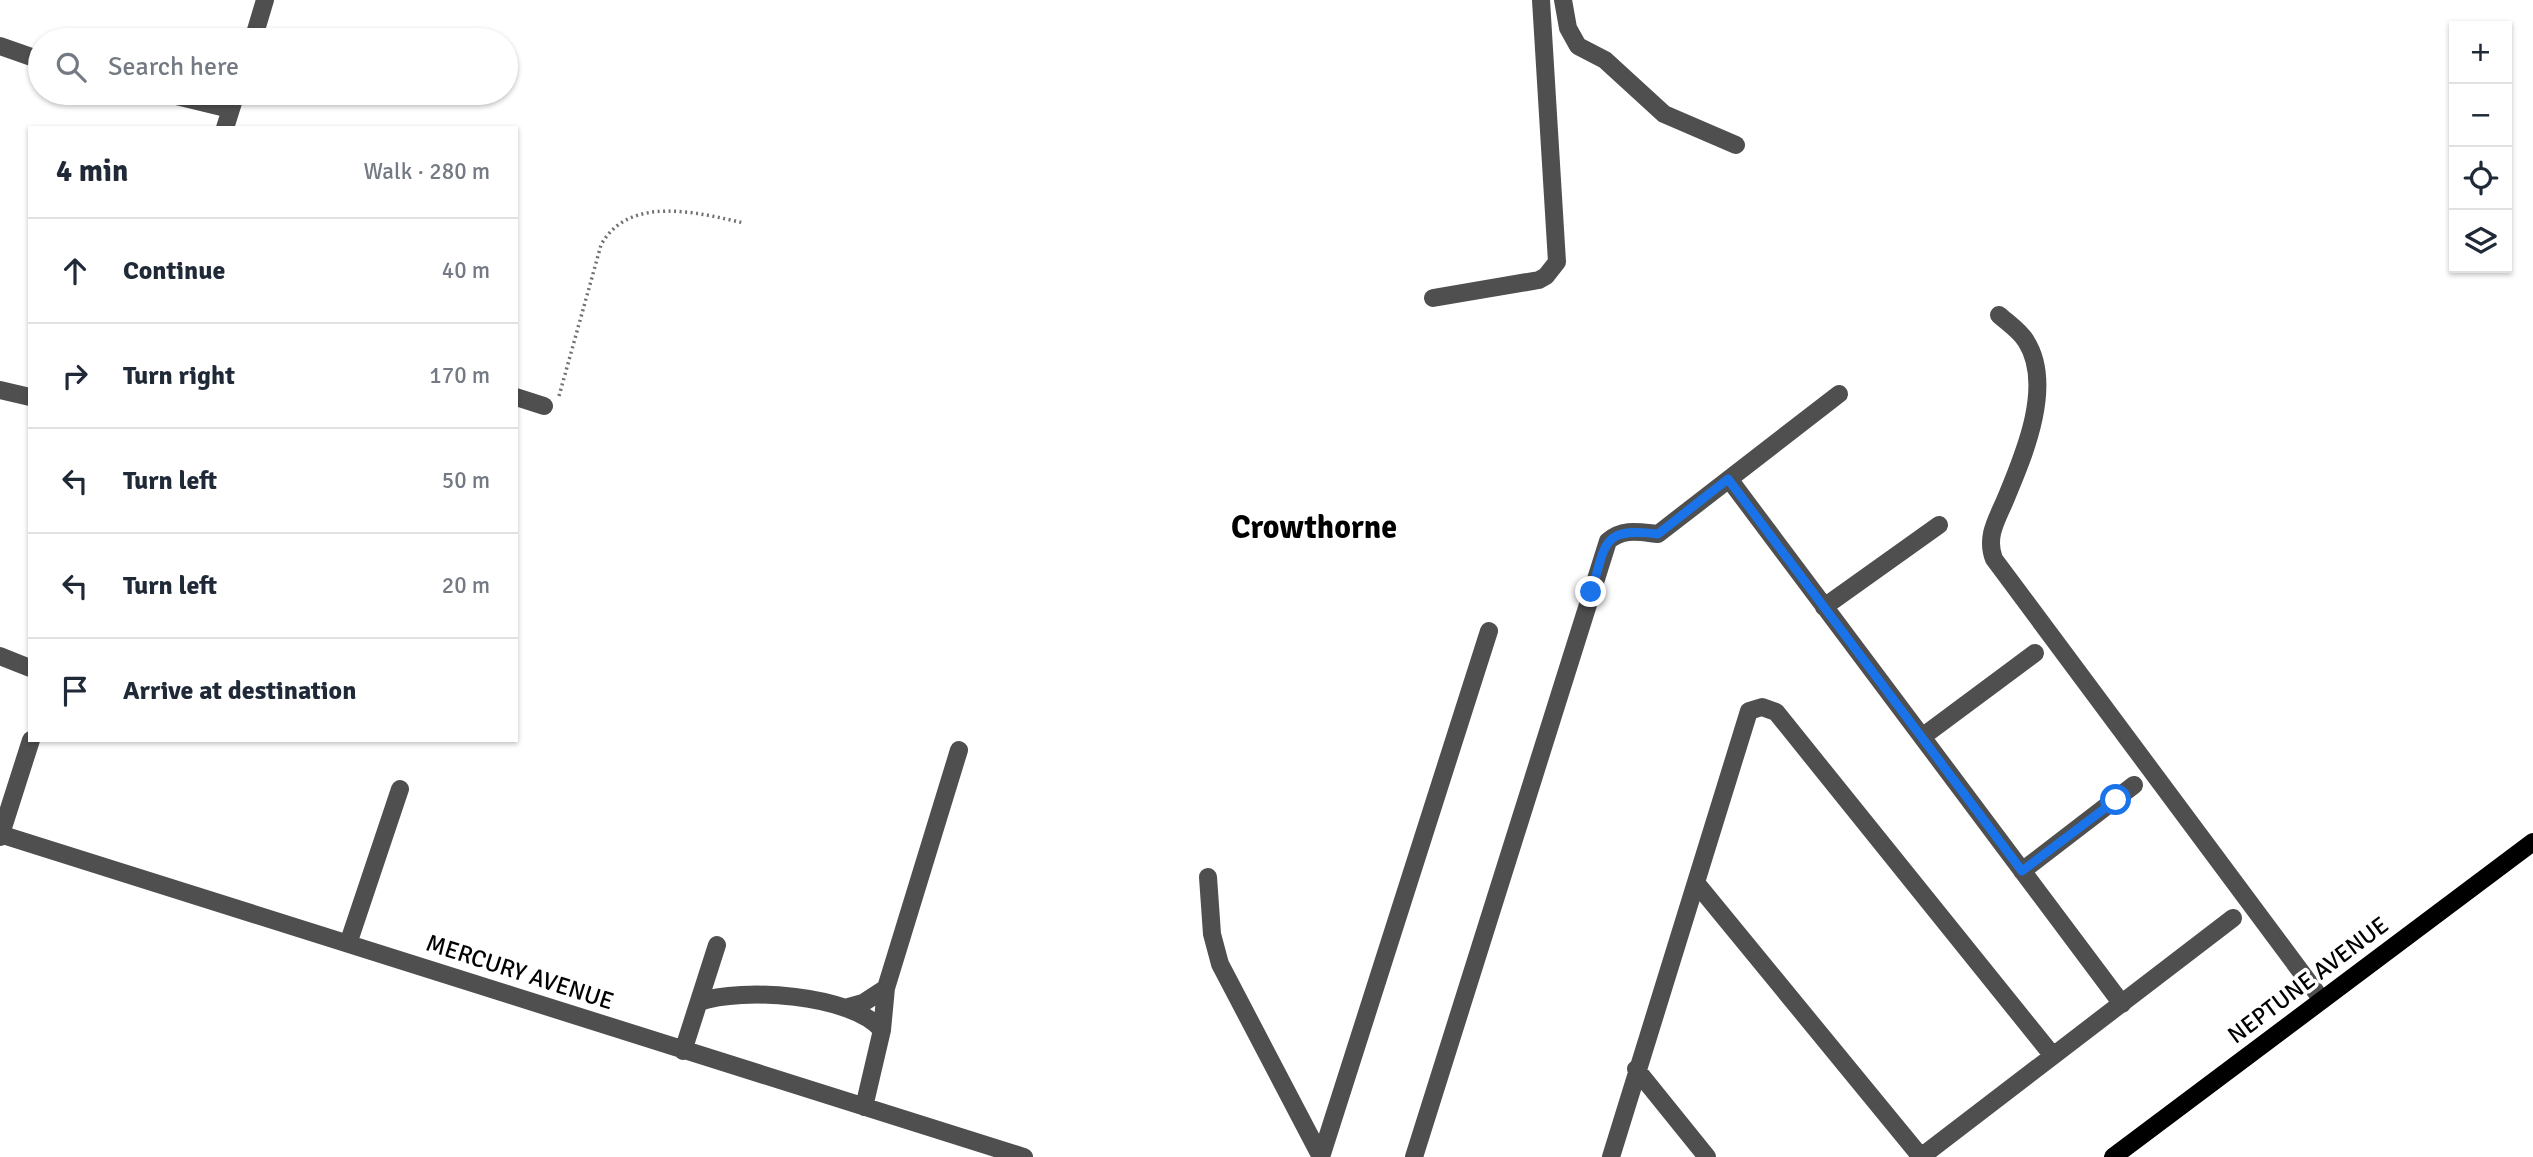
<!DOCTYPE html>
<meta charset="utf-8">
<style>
:root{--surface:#fff;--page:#f2f2f3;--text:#1f2937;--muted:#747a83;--line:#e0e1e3}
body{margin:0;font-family:Signika,sans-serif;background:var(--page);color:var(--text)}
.controls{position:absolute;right:21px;top:21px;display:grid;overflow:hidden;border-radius:0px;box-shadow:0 2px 5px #0004}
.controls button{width:63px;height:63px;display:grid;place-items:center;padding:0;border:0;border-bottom:2px solid var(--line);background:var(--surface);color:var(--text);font:35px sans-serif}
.stop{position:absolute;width:21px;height:21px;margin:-16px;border:5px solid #1a73e8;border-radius:50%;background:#fff}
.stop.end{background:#1a73e8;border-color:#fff;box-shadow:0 2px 7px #0008}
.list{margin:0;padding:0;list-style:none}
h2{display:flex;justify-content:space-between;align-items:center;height:91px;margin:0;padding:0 28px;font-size:30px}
h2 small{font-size:23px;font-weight:400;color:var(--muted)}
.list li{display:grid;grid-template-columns:46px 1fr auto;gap:21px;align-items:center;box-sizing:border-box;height:105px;padding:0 28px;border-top:2px solid var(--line)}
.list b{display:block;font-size:26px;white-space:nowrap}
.list em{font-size:23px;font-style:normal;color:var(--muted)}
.icon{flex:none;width:38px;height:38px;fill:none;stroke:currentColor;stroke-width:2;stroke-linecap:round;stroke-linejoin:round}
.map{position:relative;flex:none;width:2533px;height:1157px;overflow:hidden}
.search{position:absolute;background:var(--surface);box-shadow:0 2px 5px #0004;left:28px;top:28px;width:490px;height:77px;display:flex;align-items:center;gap:18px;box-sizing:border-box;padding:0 24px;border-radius:38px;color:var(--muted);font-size:26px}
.panel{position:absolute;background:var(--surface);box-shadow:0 2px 5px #0004;left:28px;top:126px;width:490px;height:616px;border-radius:0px}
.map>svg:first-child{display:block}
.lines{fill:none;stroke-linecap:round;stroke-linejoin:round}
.path{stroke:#717171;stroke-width:3.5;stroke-dasharray:2 3.5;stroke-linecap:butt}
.minor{stroke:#4f4f4f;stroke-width:18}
.major{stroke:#000;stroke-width:18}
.route{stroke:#1a73e8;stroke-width:9}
.labels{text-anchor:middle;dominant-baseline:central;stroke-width:7;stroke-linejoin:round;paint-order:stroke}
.street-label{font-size:24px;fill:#000;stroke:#fff}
.district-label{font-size:32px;font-weight:bold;fill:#000;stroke:#fff}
</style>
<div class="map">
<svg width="2533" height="1157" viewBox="0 0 2533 1157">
<rect width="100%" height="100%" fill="#fff"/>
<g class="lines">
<path class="path" d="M 559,396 L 601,245 C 629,194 699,213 744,223"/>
<path class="minor" d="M 1563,0 L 1568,28 L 1578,46 L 1605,60 L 1664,114 L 1736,145
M 253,40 L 265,0
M 0,46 L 40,60
M 164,93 L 230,109
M 225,128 L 236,93
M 1433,298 L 1539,280 L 1546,276 L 1557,262 L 1541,0
M 1999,315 C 2008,323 2020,331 2026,341 C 2054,385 2024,455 2006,498 C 1998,518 1985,536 1994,559 L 2322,1000
M 0,390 L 30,397
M 516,397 L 544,406
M 1729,479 L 2122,1004
M 1824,607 L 1939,525
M 0,656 L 30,668
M 1922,737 L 2035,653
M 0,834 C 342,939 682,1052 1024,1157
M 0,837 L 31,740
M 2022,871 L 2134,785
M 1208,877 L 1212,934 L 1220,964 L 1321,1157
M 1697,884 L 1921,1157 L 2233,918
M 349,941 L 400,789
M 699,1002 C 742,987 851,994 882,1030
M 845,1008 L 863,1003 L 886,988
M 683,1051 L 717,945
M 1636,1069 L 1707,1157
M 864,1107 L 882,1030 L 886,988 L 959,750
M 1321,1157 L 1489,631
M 1414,1157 L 1608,541 C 1623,528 1639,532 1658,534 L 1839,394
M 1611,1157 L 1749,711 L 1762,707 L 1776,712 L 2053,1056"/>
<path class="major" d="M 2113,1157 L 2533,842"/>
</g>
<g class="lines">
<path class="route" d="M 1591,592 C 1607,543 1600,527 1658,534 L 1728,479 L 2022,871 L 2116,800"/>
</g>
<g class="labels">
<g class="street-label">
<text transform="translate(520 972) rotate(18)">MERCURY AVENUE</text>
<text transform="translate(2308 980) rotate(-37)">NEPTUNE AVENUE</text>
</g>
<g class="district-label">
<text x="1314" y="527">Crowthorne</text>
</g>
</g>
</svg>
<div class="controls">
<button>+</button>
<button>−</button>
<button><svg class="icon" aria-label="locate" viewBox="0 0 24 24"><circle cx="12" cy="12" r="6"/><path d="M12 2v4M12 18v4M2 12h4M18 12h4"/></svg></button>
<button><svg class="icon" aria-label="layers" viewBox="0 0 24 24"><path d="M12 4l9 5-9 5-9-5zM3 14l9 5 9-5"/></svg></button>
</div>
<div class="stop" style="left:2116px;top:800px"></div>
<div class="stop end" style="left:1591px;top:592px"></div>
<div class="search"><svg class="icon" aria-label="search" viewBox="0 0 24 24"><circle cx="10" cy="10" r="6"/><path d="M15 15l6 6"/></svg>Search here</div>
<section class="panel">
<h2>4 min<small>Walk · 280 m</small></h2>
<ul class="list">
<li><svg class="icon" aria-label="ahead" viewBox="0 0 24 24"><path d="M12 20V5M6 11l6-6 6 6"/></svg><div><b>Continue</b></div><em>40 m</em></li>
<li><svg class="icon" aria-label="right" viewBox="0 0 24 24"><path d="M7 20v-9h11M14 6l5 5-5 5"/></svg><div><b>Turn right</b></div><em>170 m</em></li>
<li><svg class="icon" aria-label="left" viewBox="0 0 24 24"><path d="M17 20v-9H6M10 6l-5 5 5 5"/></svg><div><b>Turn left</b></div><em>50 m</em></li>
<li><svg class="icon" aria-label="left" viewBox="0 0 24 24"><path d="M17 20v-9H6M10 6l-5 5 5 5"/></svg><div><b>Turn left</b></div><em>20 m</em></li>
<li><svg class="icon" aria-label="arrive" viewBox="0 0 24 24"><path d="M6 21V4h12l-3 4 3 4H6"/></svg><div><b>Arrive at destination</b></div></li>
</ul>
</section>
</div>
